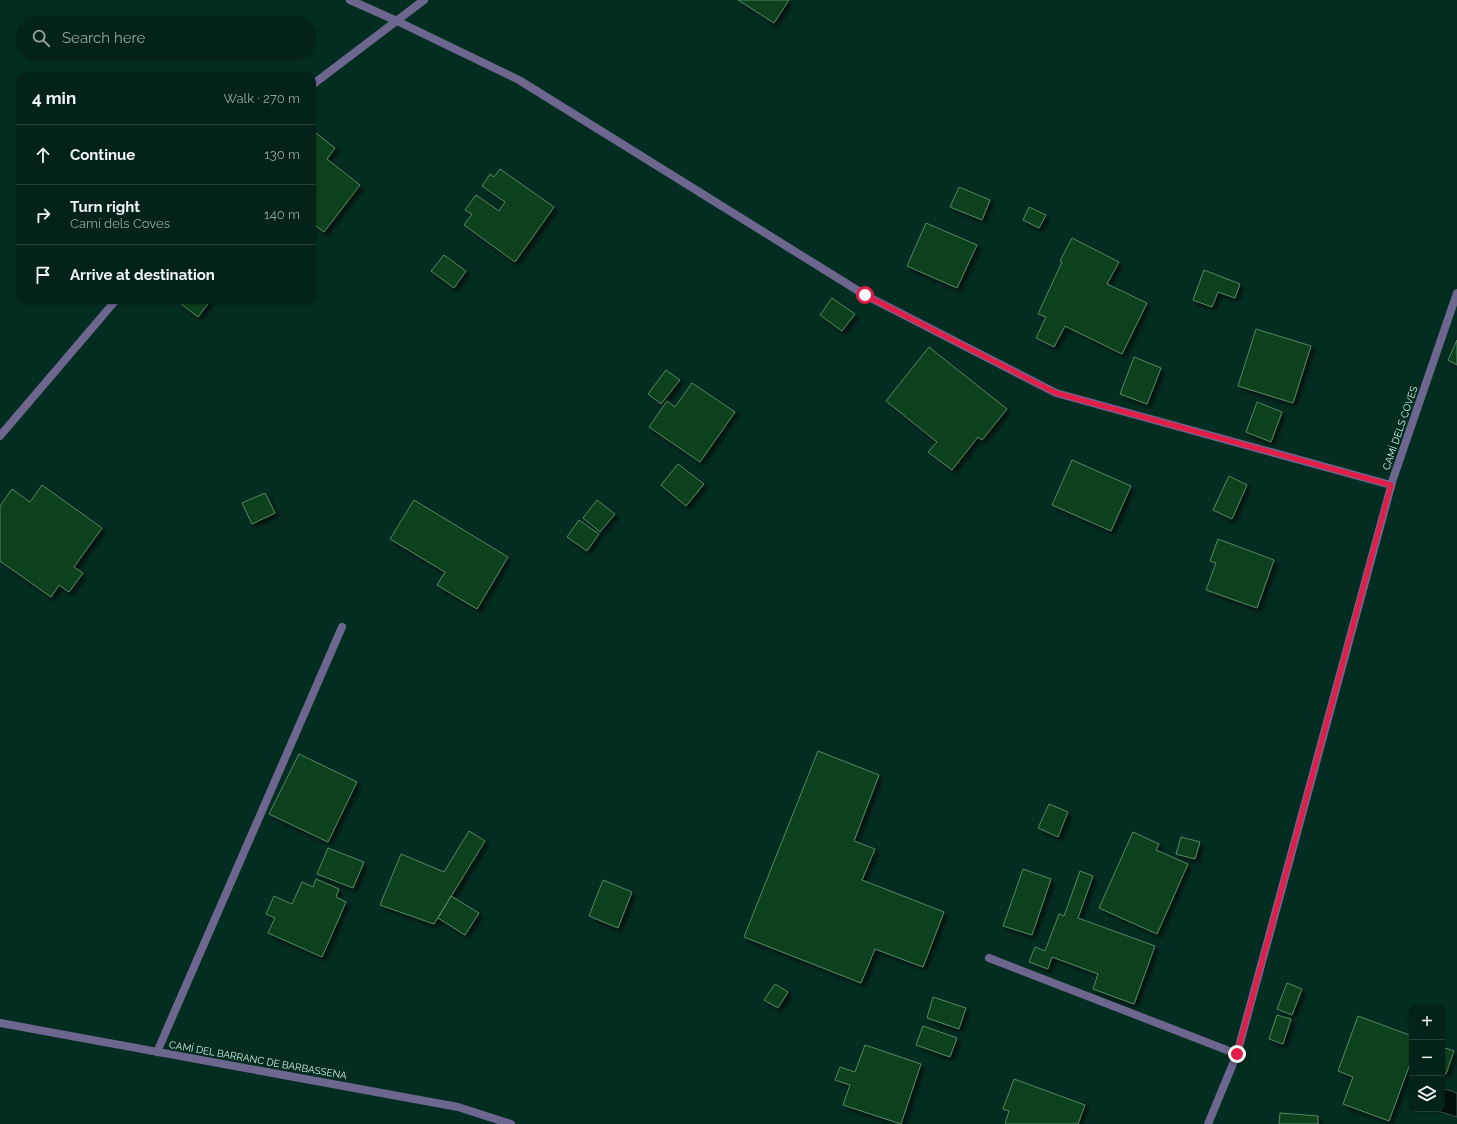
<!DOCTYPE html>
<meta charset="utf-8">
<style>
:root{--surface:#03221a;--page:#0d2a23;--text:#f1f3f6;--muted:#97a4a2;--line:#243f39}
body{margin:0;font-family:Raleway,sans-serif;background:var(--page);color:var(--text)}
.controls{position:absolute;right:12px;bottom:12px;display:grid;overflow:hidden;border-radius:8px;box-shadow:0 1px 3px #0004}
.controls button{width:36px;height:36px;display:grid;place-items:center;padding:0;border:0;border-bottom:1px solid var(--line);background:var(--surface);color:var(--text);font:20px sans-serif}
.stop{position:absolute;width:12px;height:12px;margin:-9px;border:3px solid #e11d48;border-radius:50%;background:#fff}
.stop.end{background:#e11d48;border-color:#fff;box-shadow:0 1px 4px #0008}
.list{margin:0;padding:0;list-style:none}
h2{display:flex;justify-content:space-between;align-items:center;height:52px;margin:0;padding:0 16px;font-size:17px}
h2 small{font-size:13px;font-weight:400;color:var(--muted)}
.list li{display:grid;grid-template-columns:26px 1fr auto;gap:12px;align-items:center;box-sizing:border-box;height:60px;padding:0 16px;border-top:1px solid var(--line)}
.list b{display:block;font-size:15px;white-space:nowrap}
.list p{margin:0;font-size:13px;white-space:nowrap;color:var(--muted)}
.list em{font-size:13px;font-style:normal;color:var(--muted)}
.icon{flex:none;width:22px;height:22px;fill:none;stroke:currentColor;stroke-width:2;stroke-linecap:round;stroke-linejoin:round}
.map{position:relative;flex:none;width:1457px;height:1124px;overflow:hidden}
.search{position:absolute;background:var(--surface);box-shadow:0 1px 3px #0004;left:16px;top:16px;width:300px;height:44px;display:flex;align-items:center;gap:10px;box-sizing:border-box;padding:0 14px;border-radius:22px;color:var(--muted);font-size:15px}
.panel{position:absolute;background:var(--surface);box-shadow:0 1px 3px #0004;left:16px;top:72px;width:300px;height:232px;border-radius:12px}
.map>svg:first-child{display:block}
.water{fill:#01100b;stroke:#3e534c}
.building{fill:#09411f;stroke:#548761;filter:url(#shadow)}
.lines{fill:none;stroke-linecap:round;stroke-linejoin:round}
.lane{stroke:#6d678f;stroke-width:8}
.street{stroke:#6d678f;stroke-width:8}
.route{stroke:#e11d48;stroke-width:5}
.labels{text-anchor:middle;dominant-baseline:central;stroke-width:4;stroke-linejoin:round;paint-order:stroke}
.street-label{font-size:10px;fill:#ccefe3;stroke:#042d22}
</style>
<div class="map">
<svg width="1457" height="1124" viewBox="0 0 1457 1124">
<defs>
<filter id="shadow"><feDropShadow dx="3.5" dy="3.5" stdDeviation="2" flood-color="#0009"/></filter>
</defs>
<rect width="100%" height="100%" fill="#042d22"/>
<path class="water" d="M 1442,1088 L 1457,1093 L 1457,1117 L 1432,1109 L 1442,1109 Z"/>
<path class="building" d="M 738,0 L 789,0 L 774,23 Z
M 312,130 L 335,148 L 327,159 L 360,185 L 324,232 L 312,223 Z
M 500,169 L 554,207 L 515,262 L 464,225 L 472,214 L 465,210 L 476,195 L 499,211 L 505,202 L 482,186 L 490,174 L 494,177 Z
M 959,187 L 990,200 L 982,220 L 950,207 Z
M 1029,207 L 1046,215 L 1039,228 L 1023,220 Z
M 926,223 L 977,245 L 957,288 L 907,266 Z
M 1072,238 L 1119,262 L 1107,284 L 1147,303 L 1122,354 L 1065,326 L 1054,347 L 1036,338 L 1046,317 L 1038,314 L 1062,262 L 1060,261 Z
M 444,255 L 466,271 L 454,288 L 431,271 Z
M 1204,270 L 1240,284 L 1235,298 L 1218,292 L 1212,307 L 1193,300 Z
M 832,298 L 855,314 L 842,331 L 820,315 Z
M 181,300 L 211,300 L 198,317 L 180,303 Z
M 1256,329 L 1311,346 L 1293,403 L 1238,386 Z
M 1457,340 L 1457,365 L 1448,360 Z
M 929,347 L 1007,409 L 982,440 L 978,437 L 952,470 L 928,452 L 937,442 L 886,401 Z
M 1134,357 L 1161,368 L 1147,404 L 1120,394 Z
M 666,370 L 680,380 L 661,404 L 648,394 Z
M 692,383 L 735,412 L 700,462 L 649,427 L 667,401 L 675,407 Z
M 1257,402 L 1282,412 L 1271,442 L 1246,432 Z
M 1072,460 L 1131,486 L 1111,531 L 1052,505 Z
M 678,464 L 704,484 L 686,506 L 661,485 Z
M 1229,476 L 1247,485 L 1232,519 L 1213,510 Z
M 42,485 L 102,528 L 74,567 L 83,573 L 69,592 L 59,585 L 51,597 L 0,561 L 0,506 L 12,489 L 30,502 Z
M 265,493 L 275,513 L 252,524 L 242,503 Z
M 414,500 L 508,557 L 477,609 L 437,585 L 445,572 L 390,539 Z
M 597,500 L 615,514 L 600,532 L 583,518 Z
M 579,520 L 599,534 L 587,551 L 567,537 Z
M 1218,539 L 1274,560 L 1257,608 L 1206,590 L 1216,563 L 1210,561 Z
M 818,751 L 879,775 L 854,841 L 875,849 L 862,880 L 944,912 L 923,967 L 875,949 L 861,983 L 744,937 Z
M 299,754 L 357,782 L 328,842 L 269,814 Z
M 1049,804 L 1068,812 L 1058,837 L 1038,828 Z
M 469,831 L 485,841 L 434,924 L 380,905 L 401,854 L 444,872 Z
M 1133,832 L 1159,844 L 1156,850 L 1188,864 L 1157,934 L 1099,908 Z
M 1181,837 L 1200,842 L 1195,859 L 1176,854 Z
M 328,848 L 364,862 L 353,888 L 317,874 Z
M 1023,869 L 1051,879 L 1032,935 L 1003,926 Z
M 1080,871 L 1093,876 L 1078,918 L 1155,946 L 1134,1004 L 1093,989 L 1098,974 L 1052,957 L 1048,969 L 1029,962 L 1035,947 L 1045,951 L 1059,914 L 1064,916 Z
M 316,879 L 339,889 L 336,897 L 346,902 L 322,957 L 268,933 L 275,918 L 266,914 L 274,896 L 292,904 L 302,882 L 313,887 Z
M 603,880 L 632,892 L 618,928 L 589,916 Z
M 451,896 L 479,913 L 465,935 L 438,918 Z
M 1287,983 L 1302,989 L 1292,1015 L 1277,1009 Z
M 775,984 L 788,992 L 778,1008 L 764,1000 Z
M 933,997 L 966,1008 L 959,1029 L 927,1018 Z
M 1277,1015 L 1291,1019 L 1283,1044 L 1269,1039 Z
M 1358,1016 L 1412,1036 L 1412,1062 L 1411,1061 L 1389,1121 L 1343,1104 L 1353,1077 L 1338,1071 Z
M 923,1026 L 957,1038 L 950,1057 L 916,1045 Z
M 865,1045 L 921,1064 L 901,1124 L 843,1105 L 850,1085 L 835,1080 L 840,1067 L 855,1072 Z
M 1442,1047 L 1454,1051 L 1446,1074 L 1442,1072 Z
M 1014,1079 L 1085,1105 L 1078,1124 L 1005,1124 L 1009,1111 L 1003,1109 Z
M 1280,1113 L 1318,1116 L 1318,1124 L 1279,1124 Z"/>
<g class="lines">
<path class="lane" d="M 312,85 L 424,0
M 0,436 L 116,300"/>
<path class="street" d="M 350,0 L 397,21 L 519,80 L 865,295 L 1056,393 L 1391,485
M 989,958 L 1237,1054
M 0,1023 L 458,1107 L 511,1124
M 157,1052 L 342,627
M 1208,1124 L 1237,1054 L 1393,479 L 1457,293"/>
</g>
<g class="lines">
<path class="route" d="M 865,295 L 1056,393 L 1391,485 L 1237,1054"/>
</g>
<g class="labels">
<g class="street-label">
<text transform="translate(1400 428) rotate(-71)">CAMÍ DELS COVES</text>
<text transform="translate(258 1060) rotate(10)">CAMÍ DEL BARRANC DE BARBASSENA</text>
</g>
</g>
</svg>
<div class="controls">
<button>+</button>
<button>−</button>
<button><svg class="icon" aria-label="layers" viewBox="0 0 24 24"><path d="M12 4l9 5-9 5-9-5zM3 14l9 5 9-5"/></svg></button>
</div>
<div class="stop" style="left:865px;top:295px"></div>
<div class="stop end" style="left:1237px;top:1054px"></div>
<div class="search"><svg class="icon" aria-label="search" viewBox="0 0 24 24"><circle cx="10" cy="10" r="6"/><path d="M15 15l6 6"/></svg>Search here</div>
<section class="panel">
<h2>4 min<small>Walk · 270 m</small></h2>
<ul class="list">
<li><svg class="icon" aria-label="ahead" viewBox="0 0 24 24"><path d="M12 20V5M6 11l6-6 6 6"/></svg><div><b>Continue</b></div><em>130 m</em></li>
<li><svg class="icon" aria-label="right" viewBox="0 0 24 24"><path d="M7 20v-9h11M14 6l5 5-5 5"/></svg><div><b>Turn right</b><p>Camí dels Coves</p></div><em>140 m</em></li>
<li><svg class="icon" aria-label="arrive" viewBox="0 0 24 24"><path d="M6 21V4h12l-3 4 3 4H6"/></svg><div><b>Arrive at destination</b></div></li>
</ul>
</section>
</div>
